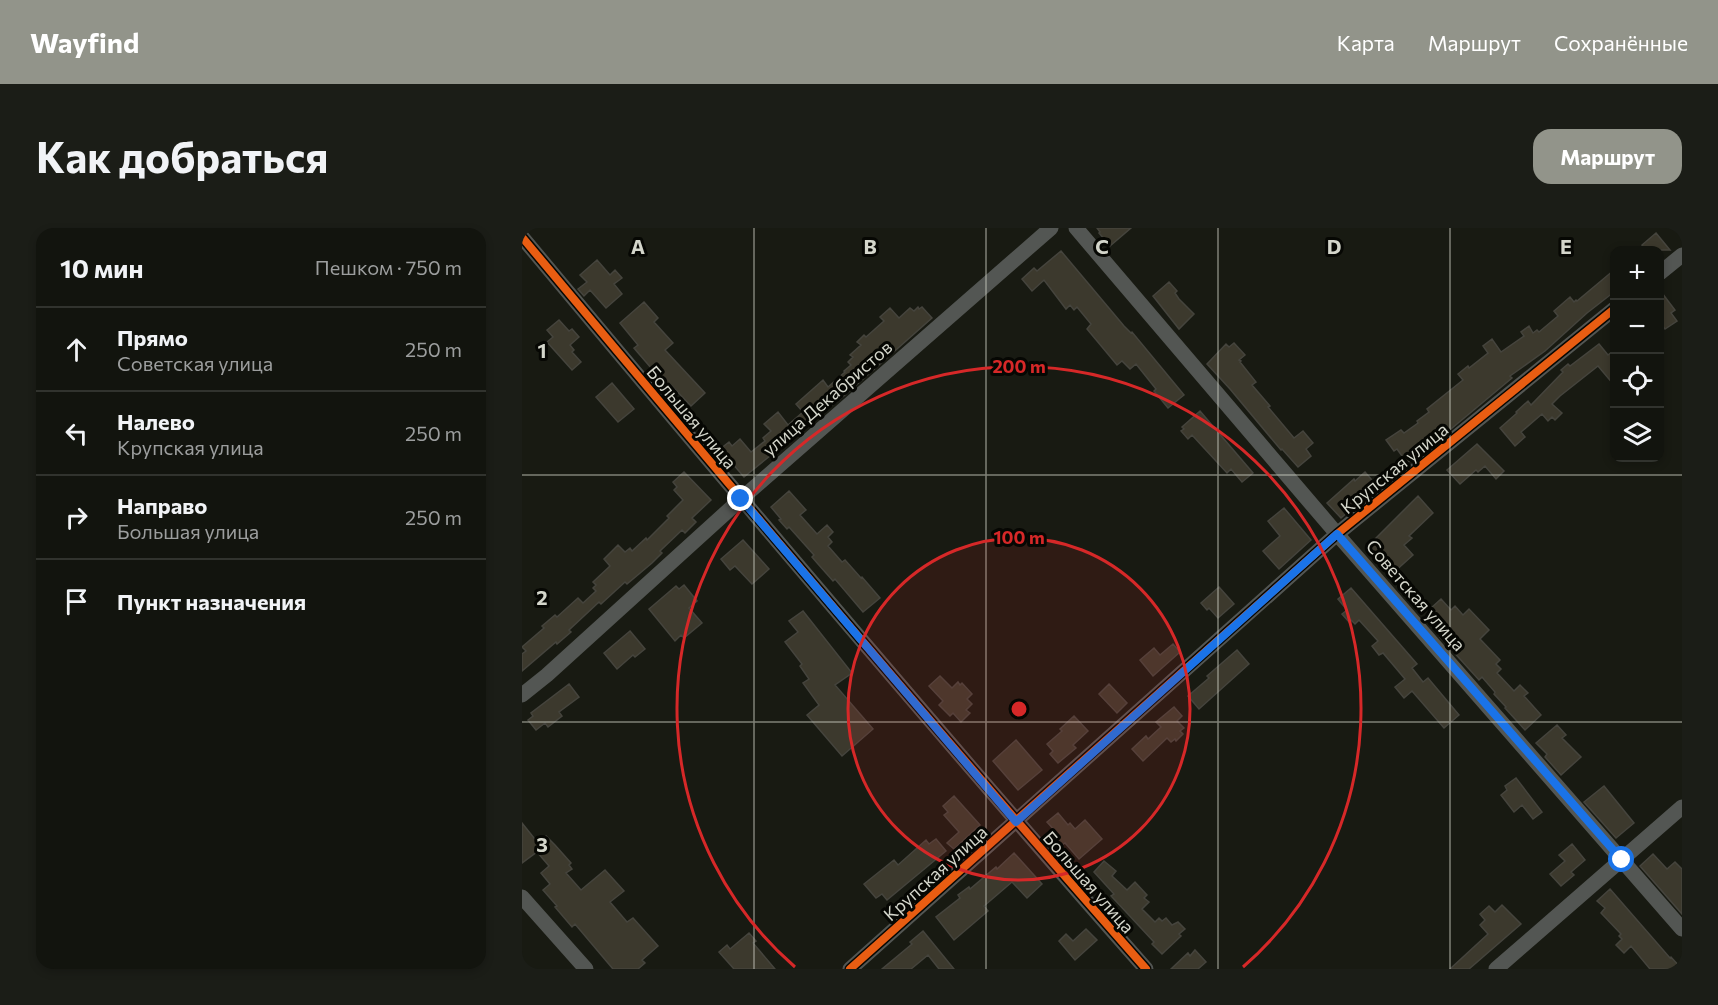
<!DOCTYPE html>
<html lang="ru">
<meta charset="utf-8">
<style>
:root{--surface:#12140e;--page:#1b1d17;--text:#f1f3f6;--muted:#9c9e9e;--line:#31332e;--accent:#92948a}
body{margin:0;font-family:Commissioner,sans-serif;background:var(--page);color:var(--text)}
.controls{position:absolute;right:18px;top:18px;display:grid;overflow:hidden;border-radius:12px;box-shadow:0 3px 9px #0003}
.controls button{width:54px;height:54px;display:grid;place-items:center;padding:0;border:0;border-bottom:2px solid var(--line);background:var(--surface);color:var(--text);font:30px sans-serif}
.stop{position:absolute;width:18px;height:18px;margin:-14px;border:4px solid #1a73e8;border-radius:50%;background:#fff}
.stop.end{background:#1a73e8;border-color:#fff;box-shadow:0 2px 6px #0008}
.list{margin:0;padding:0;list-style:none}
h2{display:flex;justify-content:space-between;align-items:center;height:78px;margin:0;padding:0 24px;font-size:26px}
h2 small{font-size:20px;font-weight:400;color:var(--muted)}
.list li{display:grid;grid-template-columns:39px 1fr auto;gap:18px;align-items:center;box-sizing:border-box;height:84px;padding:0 24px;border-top:2px solid var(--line)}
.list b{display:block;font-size:22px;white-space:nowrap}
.list p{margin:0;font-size:20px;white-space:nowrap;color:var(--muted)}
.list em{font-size:20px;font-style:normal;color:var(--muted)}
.icon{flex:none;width:33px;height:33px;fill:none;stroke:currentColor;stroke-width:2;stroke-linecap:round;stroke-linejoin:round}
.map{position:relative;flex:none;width:1160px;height:741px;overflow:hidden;border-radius:18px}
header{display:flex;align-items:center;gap:36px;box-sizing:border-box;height:84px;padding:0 30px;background:var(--accent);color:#fff}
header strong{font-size:28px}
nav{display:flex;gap:33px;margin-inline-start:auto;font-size:21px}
.intro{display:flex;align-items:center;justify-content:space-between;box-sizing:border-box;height:144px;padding:0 36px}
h1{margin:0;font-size:42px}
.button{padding:15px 27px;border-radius:18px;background:var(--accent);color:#fff;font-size:21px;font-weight:700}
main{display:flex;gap:36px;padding:0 36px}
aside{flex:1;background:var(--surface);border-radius:18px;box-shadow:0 3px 9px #0003}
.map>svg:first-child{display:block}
.building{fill:#3c392d;stroke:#45443d;stroke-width:1.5}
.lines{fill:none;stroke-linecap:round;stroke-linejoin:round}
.minor{stroke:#535653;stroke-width:15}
.cycleway-casing{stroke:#060703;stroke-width:11}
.cycleway{stroke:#e95d12;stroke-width:8}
.route{stroke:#1a73e8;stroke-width:8}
.grid{fill:none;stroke:#d4d6cb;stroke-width:1.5;stroke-opacity:0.55}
.ring{fill:none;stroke:#d62828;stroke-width:3}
.labels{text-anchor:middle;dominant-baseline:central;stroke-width:6;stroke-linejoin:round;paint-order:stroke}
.street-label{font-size:18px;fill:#d4d6cb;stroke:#060703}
.grid-label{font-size:20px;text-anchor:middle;font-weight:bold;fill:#d4d6cb;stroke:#060703;stroke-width:6;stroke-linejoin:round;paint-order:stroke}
.centre{fill:#d62828;stroke:#060703;stroke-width:3}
.ring-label{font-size:18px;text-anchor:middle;font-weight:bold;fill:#d62828;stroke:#060703;stroke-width:6;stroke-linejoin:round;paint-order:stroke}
</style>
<header>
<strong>Wayfind</strong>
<nav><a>Карта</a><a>Маршрут</a><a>Сохранённые</a></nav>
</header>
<div class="intro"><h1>Как добраться</h1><a class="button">Маршрут</a></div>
<main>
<aside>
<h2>10 мин<small>Пешком · 750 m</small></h2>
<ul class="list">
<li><svg class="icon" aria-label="ahead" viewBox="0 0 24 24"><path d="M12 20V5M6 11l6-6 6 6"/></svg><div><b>Прямо</b><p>Советская улица</p></div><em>250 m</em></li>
<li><svg class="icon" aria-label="left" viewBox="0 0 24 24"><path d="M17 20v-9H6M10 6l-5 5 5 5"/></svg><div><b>Налево</b><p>Крупская улица</p></div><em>250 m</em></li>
<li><svg class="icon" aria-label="right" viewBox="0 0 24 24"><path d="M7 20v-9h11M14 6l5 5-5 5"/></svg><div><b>Направо</b><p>Большая улица</p></div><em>250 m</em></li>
<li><svg class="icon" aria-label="arrive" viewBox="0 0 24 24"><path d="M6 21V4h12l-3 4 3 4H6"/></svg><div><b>Пункт назначения</b></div></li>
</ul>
</aside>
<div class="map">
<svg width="1160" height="741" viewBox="0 0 1160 741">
<rect width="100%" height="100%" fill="#181a12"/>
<path class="building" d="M 575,0 L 609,0 L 588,18 L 577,5 L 578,4 Z
M 1134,5 L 1148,22 L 1124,22 L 1120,17 Z
M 539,23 L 602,98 L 609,105 L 610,104 L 662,167 L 646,180 L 632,163 L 634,161 L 614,136 L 608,141 L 600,133 L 595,137 L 565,101 L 569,96 L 555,79 L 552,82 L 548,77 L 544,81 L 522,52 L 510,63 L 500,51 L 512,40 L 515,43 Z
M 75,32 L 88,47 L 93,42 L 100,50 L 92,56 L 100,66 L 84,80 L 68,62 L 62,68 L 56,61 L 65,54 L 58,47 Z
M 1092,42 L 1092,64 L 1065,85 L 1023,123 L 988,148 L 990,150 L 929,201 L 885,235 L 875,221 L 872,223 L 864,212 L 879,202 L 882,205 L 896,195 L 895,193 L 907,184 L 905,181 L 941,152 L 936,146 L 946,138 L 947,140 L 966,125 L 961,118 L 970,111 L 979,124 L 1002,108 L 999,104 L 1007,98 L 1011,105 L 1015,102 L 1017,104 L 1036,88 L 1032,83 L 1048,69 L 1052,74 L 1054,72 L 1055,73 Z
M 647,54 L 655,63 L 653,65 L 657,71 L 672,86 L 657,101 L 631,68 Z
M 1137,61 L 1153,82 L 1149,85 L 1155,93 L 1143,101 L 1137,93 Z
M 122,74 L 136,90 L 132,94 L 151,115 L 143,122 L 183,165 L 169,178 L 148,156 L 145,159 L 136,148 L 112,120 L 116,117 L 98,95 Z
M 396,79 L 397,81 L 400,79 L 410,90 L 323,167 L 222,249 L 198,221 L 207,214 L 210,218 L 218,211 L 229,224 L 243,213 L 241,210 L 249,203 L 242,196 L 256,184 L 266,197 L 281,184 L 274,176 L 301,152 L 306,159 L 323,144 L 322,143 L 329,137 L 326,134 L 331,129 L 328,127 L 339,117 L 335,114 L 342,107 L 344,109 L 362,93 L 358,89 L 368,80 L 377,90 L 388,80 L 392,83 Z
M 37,92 L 47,103 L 50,101 L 57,109 L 48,117 L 52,122 L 50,124 L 59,134 L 50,142 L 25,114 L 31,109 L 25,102 Z
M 712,115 L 723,127 L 717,132 L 719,133 L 718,134 L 734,154 L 730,157 L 748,178 L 746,179 L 772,210 L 781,203 L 791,215 L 784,221 L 789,228 L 776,239 L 760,221 L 759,222 L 708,161 L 685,136 L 704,116 L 707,119 Z
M 1077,116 L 1086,127 L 1092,122 L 1092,157 L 1076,138 L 1038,168 L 1030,176 L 1040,185 L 1033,192 L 1030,189 L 1026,193 L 1020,186 L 999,204 L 1003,209 L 993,218 L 978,200 L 995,185 L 994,184 L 1006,173 L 1009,177 L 1041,144 L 1039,142 L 1046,136 L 1048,138 Z
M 90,155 L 112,181 L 96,194 L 74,169 Z
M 678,183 L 731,245 L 720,254 L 709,241 L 705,245 L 670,207 L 666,211 L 659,203 L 662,201 L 660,199 Z
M 955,216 L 982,243 L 974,251 L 963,238 L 956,244 L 954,242 L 938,256 L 925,242 Z
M 162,244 L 189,272 L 170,290 L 174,294 L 163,305 L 160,302 L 138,323 L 140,325 L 130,335 L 105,356 L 103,354 L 79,376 L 77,374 L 47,402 L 49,404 L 35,416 L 34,414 L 0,443 L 0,426 L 4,423 L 0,419 L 22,400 L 20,398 L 33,387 L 35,389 L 56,370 L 61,375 L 74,363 L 71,360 L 74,357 L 71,354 L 88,338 L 82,331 L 96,317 L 103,324 L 108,320 L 110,323 L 124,310 L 125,312 L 147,290 L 145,288 L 161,272 L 152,262 L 155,259 L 151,254 Z
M 843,244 L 855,258 L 819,290 L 805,275 L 832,251 L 833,253 Z
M 267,263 L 284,282 L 278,287 L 295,306 L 305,297 L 311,304 L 306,309 L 310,314 L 306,318 L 320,334 L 323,332 L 339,350 L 340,349 L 358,370 L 341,384 L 313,351 L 311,353 L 296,336 L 290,329 L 292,327 L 267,299 L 265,301 L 257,292 L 259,291 L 249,279 Z
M 896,268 L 911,285 L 887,308 L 890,310 L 882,317 L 891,327 L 870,346 L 847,317 Z
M 762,280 L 789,312 L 757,341 L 741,323 L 758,308 L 746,293 Z
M 221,312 L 247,341 L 230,356 L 213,338 L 208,342 L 199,331 Z
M 162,357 L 175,373 L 167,380 L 180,395 L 162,410 L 159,407 L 153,413 L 127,381 L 154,358 L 157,361 Z
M 697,359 L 712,376 L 696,390 L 687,380 L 685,382 L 679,375 Z
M 829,360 L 895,436 L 890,440 L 901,454 L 906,450 L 937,487 L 922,500 L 890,463 L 882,470 L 873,459 L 883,451 L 861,425 L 857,427 L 850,418 L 856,413 L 837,392 L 833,396 L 829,392 L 827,394 L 820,386 L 825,382 L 816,371 Z
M 919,371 L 929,382 L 933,378 L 941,387 L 947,381 L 967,402 L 958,411 L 978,432 L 974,436 L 979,441 L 975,445 L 992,463 L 998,457 L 1006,465 L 1002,468 L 1019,487 L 1003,502 L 983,480 L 984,479 L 972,466 L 973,464 L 960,449 L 957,452 L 918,409 L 922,405 L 911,392 L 915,388 L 908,381 Z
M 281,383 L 330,445 L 313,457 L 351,501 L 320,528 L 285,487 L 297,477 L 281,455 L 287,451 L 278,438 L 280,436 L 263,414 L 276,404 L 267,393 Z
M 108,403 L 123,421 L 113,429 L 111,427 L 95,441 L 82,425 Z
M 651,416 L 658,424 L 631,448 L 618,432 L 632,420 L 638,427 Z
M 715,422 L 727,436 L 677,481 L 666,468 L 687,450 L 685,448 Z
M 418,448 L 430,460 L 436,454 L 438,457 L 440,455 L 450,466 L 445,471 L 450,476 L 444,482 L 448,485 L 439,494 L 431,485 L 428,488 L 417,477 L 421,473 L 407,458 Z
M 47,456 L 57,469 L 37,484 L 40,488 L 26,499 L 23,495 L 14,502 L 6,492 L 11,488 L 9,485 Z
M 587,456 L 605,475 L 595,485 L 577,466 Z
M 652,479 L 660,488 L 655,493 L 662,500 L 658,503 L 661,506 L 654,513 L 653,511 L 649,514 L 645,510 L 621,533 L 610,521 L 624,508 L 626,511 L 639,499 L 634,494 Z
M 552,488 L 566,503 L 551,517 L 554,520 L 536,535 L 528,526 L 531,523 L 525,516 L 540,503 L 538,501 Z
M 1035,497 L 1044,507 L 1040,510 L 1059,529 L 1039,547 L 1023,529 L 1025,526 L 1014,515 Z
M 494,512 L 520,542 L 496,562 L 471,533 Z
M 994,550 L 1020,584 L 1011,591 L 1000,577 L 992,584 L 979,567 L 985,562 L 983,558 Z
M 1082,558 L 1112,595 L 1094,610 L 1062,574 Z
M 432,568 L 458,597 L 432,621 L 425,615 L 437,604 L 422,587 L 426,584 L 421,578 Z
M 536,585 L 546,597 L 548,595 L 553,601 L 563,592 L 580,611 L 557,631 L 543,615 L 540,617 L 531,608 L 535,605 L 525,594 Z
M 0,595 L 16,615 L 24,608 L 33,617 L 49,635 L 47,637 L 50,641 L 44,645 L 59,662 L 83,642 L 102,663 L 88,674 L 105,694 L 111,690 L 136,718 L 120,732 L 123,735 L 116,741 L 91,741 L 53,696 L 50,699 L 33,679 L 35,678 L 21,662 L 28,656 L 19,645 L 27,638 L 15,624 L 0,635 Z
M 414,611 L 424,623 L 365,672 L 360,666 L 354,670 L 342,656 L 372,632 L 376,637 L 404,612 L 407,616 Z
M 1050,616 L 1063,632 L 1049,644 L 1052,647 L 1039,658 L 1028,646 L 1043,633 L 1037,627 Z
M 492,625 L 520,656 L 505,670 L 490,654 L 462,678 L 466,683 L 432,712 L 414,689 L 438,670 L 436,667 L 447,659 L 448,661 L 474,639 L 475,641 Z
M 1131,626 L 1145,641 L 1153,634 L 1160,641 L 1160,686 L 1118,638 Z
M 582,633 L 594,643 L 590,648 L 605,662 L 613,654 L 625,667 L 622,670 L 627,674 L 620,681 L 633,694 L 637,690 L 640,693 L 644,690 L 650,697 L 656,694 L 663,701 L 657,706 L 659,708 L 640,726 L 630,716 L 632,714 L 589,668 L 592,666 L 572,644 Z
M 1088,661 L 1148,730 L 1149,729 L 1160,741 L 1128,741 L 1109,718 L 1102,725 L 1094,717 L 1100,711 L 1097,708 L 1099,706 L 1079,685 L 1083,680 L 1075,673 Z
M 980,677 L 999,696 L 947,741 L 928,741 L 966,706 L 958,697 L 963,692 L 958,686 L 967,678 L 973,684 Z
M 564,701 L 575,712 L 553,732 L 537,713 L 544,706 L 551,713 Z
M 401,703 L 432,741 L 417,741 L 406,727 L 389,741 L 360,741 L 390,716 L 388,714 Z
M 227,705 L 234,713 L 231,715 L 253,741 L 212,741 L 197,724 L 205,717 L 208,721 Z
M 673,722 L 684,734 L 676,741 L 649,741 L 666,725 L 668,728 Z"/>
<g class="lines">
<path class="minor" d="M 554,0 L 815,306 L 1160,701
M 0,9 C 205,255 412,500 624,741
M 1138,45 L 1160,27
M 0,467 L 25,447 L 219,271 L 529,0
M 0,669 L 64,741
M 328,741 L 815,306 L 1092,81
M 974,741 L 1160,579"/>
<defs>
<path id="cycleway" d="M 0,9 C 205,255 412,500 624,741
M 328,741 L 815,306 L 1092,81"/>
</defs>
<use href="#cycleway" class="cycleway-casing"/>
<use href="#cycleway" class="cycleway"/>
</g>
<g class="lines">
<path class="route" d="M 219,271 L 494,594 L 815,306 L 1100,632"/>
</g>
<path class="grid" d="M 232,0 L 232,741M 464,0 L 464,741M 696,0 L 696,741M 928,0 L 928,741M 0,247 L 1160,247M 0,494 L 1160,494"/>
<circle cx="497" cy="481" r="171" fill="#d62828" fill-opacity=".12"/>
<g class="ring">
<circle cx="497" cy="481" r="171"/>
<path d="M273 739A342 342 0 1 1 721 739"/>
</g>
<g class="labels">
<g class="street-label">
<text transform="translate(305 170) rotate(-41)">улица Декабристов</text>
<text transform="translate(170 189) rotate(50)">Большая улица</text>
<text transform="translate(872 240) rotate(-39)">Крупская улица</text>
<text transform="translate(894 367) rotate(49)">Советская улица</text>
<text transform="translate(413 645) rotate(-42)">Крупская улица</text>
<text transform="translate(567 654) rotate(49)">Большая улица</text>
</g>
</g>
<g class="grid-label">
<text x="116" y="26">A</text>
<text x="348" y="26">B</text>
<text x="580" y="26">C</text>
<text x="812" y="26">D</text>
<text x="1044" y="26">E</text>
<text x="20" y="130">1</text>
<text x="20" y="377">2</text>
<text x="20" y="624">3</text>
</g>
<circle cx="497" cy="481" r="9" class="centre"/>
<g class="ring-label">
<text x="497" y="145">200 m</text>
<text x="497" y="316">100 m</text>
</g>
</svg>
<div class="controls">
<button>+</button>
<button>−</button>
<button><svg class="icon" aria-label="locate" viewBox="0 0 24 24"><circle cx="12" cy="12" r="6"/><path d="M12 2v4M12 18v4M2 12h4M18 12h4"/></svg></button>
<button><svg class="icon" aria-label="layers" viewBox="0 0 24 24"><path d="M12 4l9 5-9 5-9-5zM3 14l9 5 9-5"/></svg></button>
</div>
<div class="stop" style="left:1100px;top:632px"></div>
<div class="stop end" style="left:219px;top:271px"></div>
</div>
</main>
